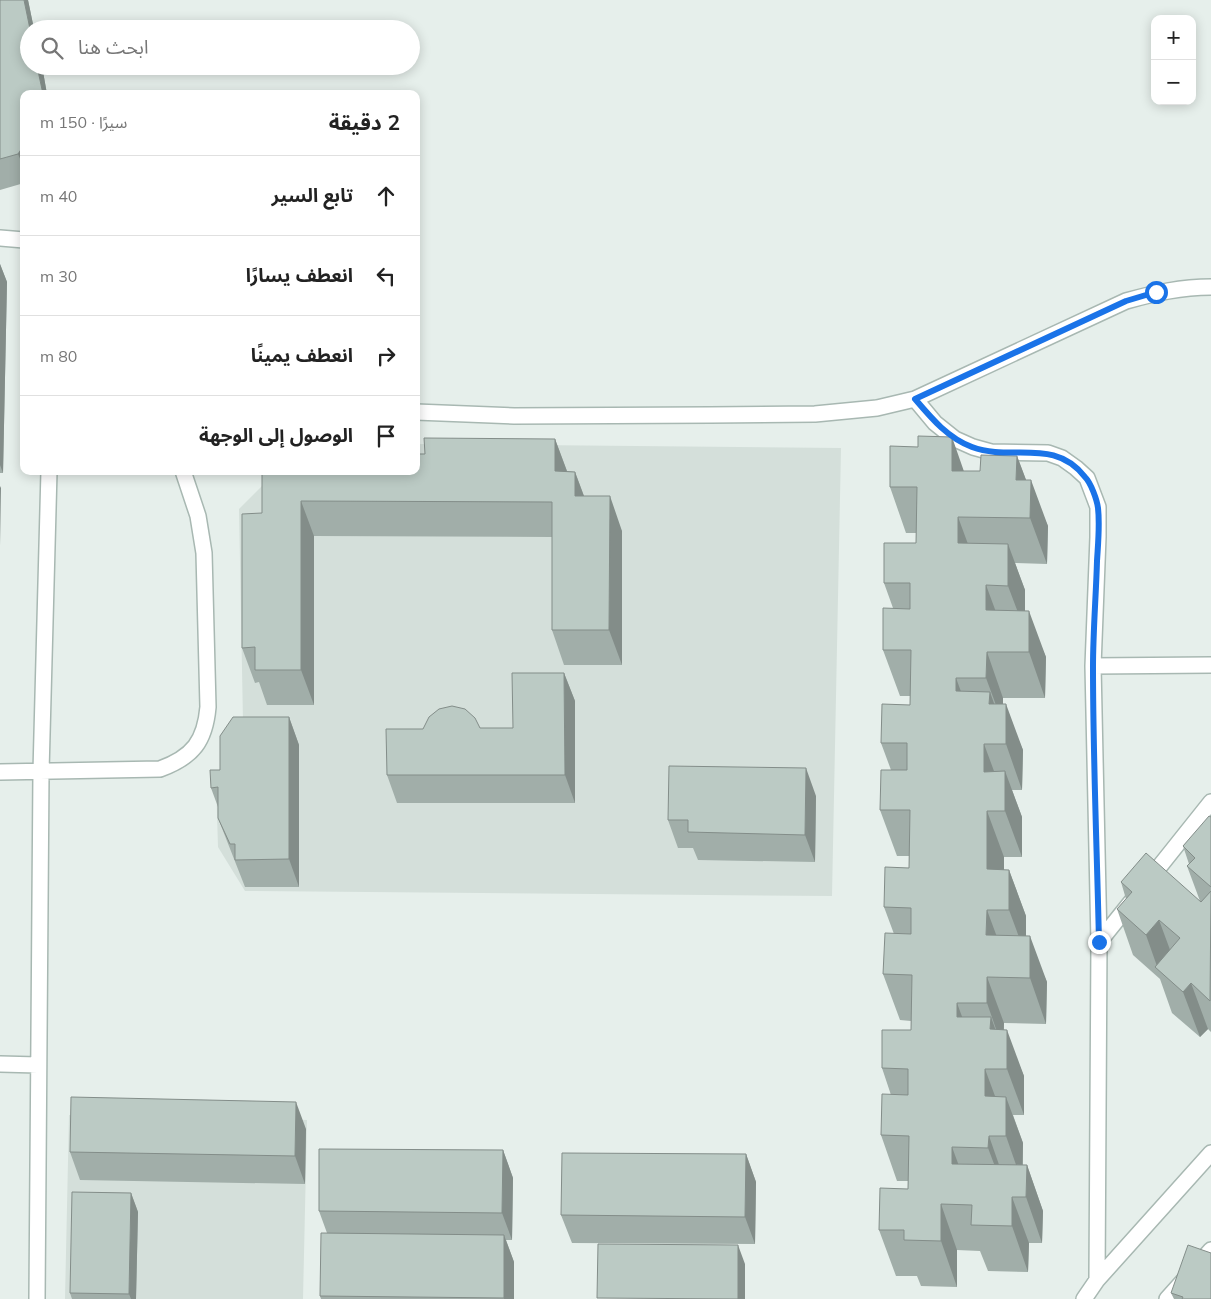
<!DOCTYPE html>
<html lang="ar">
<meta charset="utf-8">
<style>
:root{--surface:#fff;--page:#f6f6f6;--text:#222;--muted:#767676;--line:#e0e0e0}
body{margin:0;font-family:Mulish,"Noto Sans Arabic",sans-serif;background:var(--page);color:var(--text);direction:rtl}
.controls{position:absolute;right:15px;top:15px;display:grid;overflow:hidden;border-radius:10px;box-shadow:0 2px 12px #0003}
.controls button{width:45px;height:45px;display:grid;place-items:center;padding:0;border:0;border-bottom:1px solid var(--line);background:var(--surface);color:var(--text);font:25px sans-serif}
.stop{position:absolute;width:15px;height:15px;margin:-11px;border:4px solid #1a73e8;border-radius:50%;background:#fff}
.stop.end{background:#1a73e8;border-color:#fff;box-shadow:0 1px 5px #0008}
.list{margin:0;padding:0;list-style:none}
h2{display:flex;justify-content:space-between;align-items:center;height:65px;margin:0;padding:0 20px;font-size:21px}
h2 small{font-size:16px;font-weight:400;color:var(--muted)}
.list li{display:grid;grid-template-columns:32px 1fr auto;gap:15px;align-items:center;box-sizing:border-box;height:80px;padding:0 20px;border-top:1px solid var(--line)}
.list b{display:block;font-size:19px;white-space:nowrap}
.list em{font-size:16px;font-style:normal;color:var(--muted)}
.icon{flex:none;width:28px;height:28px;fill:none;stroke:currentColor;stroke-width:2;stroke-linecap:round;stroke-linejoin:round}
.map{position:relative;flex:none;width:1211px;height:1299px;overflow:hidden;direction:ltr}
.search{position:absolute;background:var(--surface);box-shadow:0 2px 12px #0003;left:20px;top:20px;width:400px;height:55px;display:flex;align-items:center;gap:12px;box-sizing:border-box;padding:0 18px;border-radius:28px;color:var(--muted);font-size:19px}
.panel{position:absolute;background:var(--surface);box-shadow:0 2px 12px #0003;left:20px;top:90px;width:400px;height:385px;border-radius:10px;direction:rtl}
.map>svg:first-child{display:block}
.built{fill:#d4dfda}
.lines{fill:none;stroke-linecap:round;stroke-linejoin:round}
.minor-casing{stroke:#a8b8b2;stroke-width:18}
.minor{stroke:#fff;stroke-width:15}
.wall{fill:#a1aea9}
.shaded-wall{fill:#838d89}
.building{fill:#bbcac4;stroke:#838d89}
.route{stroke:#1a73e8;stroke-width:6}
</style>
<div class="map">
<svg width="1211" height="1299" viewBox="0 0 1211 1299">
<rect width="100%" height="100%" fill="#e6efeb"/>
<path class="built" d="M 416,444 L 841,448 L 832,896 L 245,891 L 218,847 L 216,781 L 243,722 L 239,509 L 277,471 L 416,471 Z
M 69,1115 L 307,1120 L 303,1299 L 65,1299 Z"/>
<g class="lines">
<defs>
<path id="minor" d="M 0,238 L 24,240
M 915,399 L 935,423 L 955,439 L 973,447 L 991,452 L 1048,453 L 1062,458 L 1076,468 L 1087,478 L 1098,507 L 1098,537 L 1093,666 L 1099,942 L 1097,1280
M 416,412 L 514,416 L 710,415 L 815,414 L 877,408 L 915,399 L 1126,301 C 1155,293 1181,287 1211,287
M 1093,666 L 1211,665
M 0,772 L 160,769 C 193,757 205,741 208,707 L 204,553 L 198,516 L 183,471
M 1148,881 L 1211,802
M 1099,942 L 1132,901
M 0,1064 L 38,1065
M 37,1299 L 41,772 L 49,471
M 1084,1299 L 1097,1280 L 1211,1153
M 1167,1299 L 1211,1250"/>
</defs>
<use href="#minor" class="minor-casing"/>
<use href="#minor" class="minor"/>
</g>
<path class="wall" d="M 0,0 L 28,0 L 34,29 L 29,29 L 29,66 L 42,66 L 47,94 L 24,94 L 24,183 L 0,190 Z
M 0,264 L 7,282 L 3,473 L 0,473 Z
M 555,439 L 567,471 L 575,472 L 584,496 L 622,531 L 622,665 L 564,665 L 552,630 L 552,537 L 314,536 L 314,705 L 267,705 L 259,682 L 255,683 L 242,648 L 262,513 L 425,454 Z
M 1017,456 L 1026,480 L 1048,526 L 1047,564 L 1015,563 L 1025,590 L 1025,611 L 1046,657 L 1045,698 L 1003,698 L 1003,704 L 1023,750 L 1022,790 L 1012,790 L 1022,817 L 1022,857 L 1004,857 L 1004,870 L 1009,870 L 1026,916 L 1026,936 L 1047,982 L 1046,1024 L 1004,1023 L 1004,1030 L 1024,1076 L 1024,1115 L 1013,1115 L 1023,1143 L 1023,1165 L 1027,1165 L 1043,1211 L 1042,1243 L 1029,1243 L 1028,1272 L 988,1271 L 980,1251 L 957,1250 L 957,1287 L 921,1286 L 917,1276 L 896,1276 L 879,1230 L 908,1189 L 908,1181 L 897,1181 L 881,1135 L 891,1095 L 882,1068 L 911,1030 L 911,1021 L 900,1020 L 883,974 L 894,934 L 884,907 L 909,868 L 909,856 L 897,856 L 880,810 L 891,770 L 881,743 L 910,705 L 910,696 L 900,696 L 883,650 L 893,608 L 884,583 L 916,543 L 916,533 L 906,533 L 890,487 L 964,471 L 980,471 Z
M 564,673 L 575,701 L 575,803 L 397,803 L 387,775 L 423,729 L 513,728 Z
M 289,717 L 299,745 L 299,887 L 245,887 L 218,818 L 218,807 L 211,788 L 220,770 Z
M 816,796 L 815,862 L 698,860 L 693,848 L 678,848 L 668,820 Z
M 1211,817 L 1211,1032 L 1208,1029 L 1200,1037 L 1172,1013 L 1160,979 L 1133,955 L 1117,909 L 1126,899 L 1121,882 L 1200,901 L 1187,866 L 1189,864 L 1183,846 Z
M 306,1129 L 305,1184 L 80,1180 L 70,1152 Z
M 503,1150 L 513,1178 L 512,1240 L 506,1240 L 514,1262 L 514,1299 L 321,1299 L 320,1296 L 327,1233 L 319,1211 Z
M 746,1154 L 756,1182 L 755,1244 L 572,1243 L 561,1215 Z
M 131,1193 L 138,1212 L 136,1299 L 72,1299 L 70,1293 Z
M 1171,1293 L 1211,1299 L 1174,1299 Z"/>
<path class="shaded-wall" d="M 24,0 L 28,0 L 34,29 L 30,29 Z
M 37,66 L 42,66 L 47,94 L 43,94 Z
M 24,145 L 24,168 L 18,154 Z
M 0,264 L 7,282 L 3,473 L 0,465 Z
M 952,437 L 968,483 L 952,471 Z
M 555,439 L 568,474 L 555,471 Z
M 1017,456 L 1031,493 L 1031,480 L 1048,526 L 1047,564 L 1016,480 Z
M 575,472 L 588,507 L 575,496 Z
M 0,486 L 1,488 L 0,546 Z
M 610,496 L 622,531 L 622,665 L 609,630 Z
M 301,501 L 314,536 L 314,705 L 301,670 Z
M 958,517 L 975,563 L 958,543 Z
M 1008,544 L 1025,590 L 1025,631 L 1008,586 Z
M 986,585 L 1003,631 L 986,610 Z
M 1029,611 L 1046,657 L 1045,698 L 1029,652 Z
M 987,652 L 1003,698 L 1003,724 L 986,678 Z
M 564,673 L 575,701 L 575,803 L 565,775 Z
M 956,678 L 973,724 L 956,691 Z
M 990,692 L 1006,737 L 1006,704 L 1023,750 L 1022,790 L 1006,744 L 989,704 Z
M 289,717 L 299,745 L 299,887 L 289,859 Z
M 984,744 L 1001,790 L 984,772 Z
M 806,768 L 816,796 L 815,862 L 805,835 Z
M 1005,771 L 1022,817 L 1022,857 L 1005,811 Z
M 987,811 L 1004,857 L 1004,910 L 987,869 Z
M 1009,870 L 1026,916 L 1026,956 L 1009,910 Z
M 987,910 L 1004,956 L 986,935 Z
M 1159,920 L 1176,966 L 1158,969 L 1146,935 Z
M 1030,936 L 1047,982 L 1046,1024 L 1030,978 Z
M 987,977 L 1004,1023 L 1003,1049 L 987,1003 Z
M 1191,983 L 1208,1029 L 1200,1037 L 1183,992 Z
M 957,1003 L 974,1049 L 957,1017 Z
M 991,1017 L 1007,1062 L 1007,1030 L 1024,1076 L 1024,1115 L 1007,1069 L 990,1029 Z
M 985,1069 L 1002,1115 L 985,1096 Z
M 1006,1097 L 1023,1143 L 1022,1182 L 1006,1136 Z
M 296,1102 L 306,1129 L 305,1184 L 295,1156 Z
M 989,1136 L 1005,1182 L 1005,1193 L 988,1148 Z
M 952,1147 L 969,1193 L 952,1164 Z
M 503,1150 L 513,1178 L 512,1240 L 502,1213 Z
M 746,1154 L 756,1182 L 755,1244 L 745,1217 Z
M 1027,1165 L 1043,1211 L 1042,1243 L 1026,1197 Z
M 131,1193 L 138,1212 L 136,1299 L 131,1299 L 129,1294 Z
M 1012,1197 L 1029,1243 L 1028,1272 L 1012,1226 Z
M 941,1204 L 957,1250 L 957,1287 L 941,1241 Z
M 504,1235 L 514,1262 L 514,1299 L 504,1299 Z
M 738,1245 L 745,1264 L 745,1299 L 738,1299 Z"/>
<path class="building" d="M 0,0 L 24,0 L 30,29 L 29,29 L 29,66 L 37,66 L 43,94 L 24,94 L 24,145 L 18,154 L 0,159 Z
M 918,436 L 952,437 L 952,471 L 980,471 L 981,455 L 1017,456 L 1016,480 L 1031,480 L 1030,518 L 958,517 L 958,543 L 1008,544 L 1008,586 L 986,585 L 986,610 L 1029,611 L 1029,652 L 987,652 L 986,678 L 956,678 L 956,691 L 990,692 L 989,704 L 1006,704 L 1006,744 L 984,744 L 984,772 L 1005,771 L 1005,811 L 987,811 L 987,869 L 1009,870 L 1009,910 L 987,910 L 986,935 L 1030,936 L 1030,978 L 987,977 L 987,1003 L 957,1003 L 957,1017 L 991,1017 L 990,1029 L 1007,1030 L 1007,1069 L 985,1069 L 985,1096 L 1006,1097 L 1006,1136 L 989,1136 L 988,1148 L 952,1147 L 952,1164 L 1027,1165 L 1026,1197 L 1012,1197 L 1012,1226 L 971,1225 L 972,1205 L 941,1204 L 941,1241 L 904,1240 L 904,1230 L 879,1230 L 880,1188 L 908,1189 L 909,1136 L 881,1135 L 882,1094 L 908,1095 L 908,1069 L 882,1068 L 882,1030 L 911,1030 L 912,975 L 883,974 L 885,933 L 911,934 L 911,908 L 884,907 L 885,867 L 909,868 L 910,810 L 880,810 L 881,770 L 907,770 L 907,743 L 881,743 L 882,704 L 910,705 L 911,650 L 883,650 L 883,608 L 910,609 L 910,583 L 884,583 L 884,543 L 916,543 L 917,487 L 890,487 L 890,446 L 918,447 Z
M 424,438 L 555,439 L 555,471 L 575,472 L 575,496 L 610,496 L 609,630 L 552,630 L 552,502 L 301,501 L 301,670 L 255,670 L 255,647 L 242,648 L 242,514 L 262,513 L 262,471 L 416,471 L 416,454 L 425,454 Z
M 512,673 L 564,673 L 565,775 L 387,775 L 386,729 L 423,729 L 429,717 L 439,709 L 452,706 L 465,709 L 475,718 L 480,728 L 513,728 Z
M 233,717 L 289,717 L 289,859 L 235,860 L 235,844 L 230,844 L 218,818 L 218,787 L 211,788 L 210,770 L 220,770 L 220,736 Z
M 669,766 L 806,768 L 805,835 L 688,832 L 688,820 L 668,820 Z
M 1209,816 L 1211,817 L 1211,887 L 1187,866 L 1195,858 L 1183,846 Z
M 1146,853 L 1201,902 L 1211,891 L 1210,1001 L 1191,983 L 1183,992 L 1155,967 L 1180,938 L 1159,920 L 1146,935 L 1117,909 L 1132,892 L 1121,882 Z
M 71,1097 L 296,1102 L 295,1156 L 70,1152 Z
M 319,1149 L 503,1150 L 502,1213 L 319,1211 Z
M 562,1153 L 746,1154 L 745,1217 L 561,1215 Z
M 72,1192 L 131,1193 L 129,1294 L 70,1293 Z
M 321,1233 L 504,1235 L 504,1298 L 320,1296 Z
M 598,1244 L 738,1245 L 738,1299 L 597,1298 Z
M 1188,1245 L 1211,1253 L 1211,1299 L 1182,1299 L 1183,1297 L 1171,1293 Z"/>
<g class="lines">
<path class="route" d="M 1099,942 C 1097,851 1093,759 1093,667 C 1093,632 1096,596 1097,561 C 1098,544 1100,525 1098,508 C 1097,500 1091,483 1085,477 C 1054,437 1012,462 972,447 C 948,438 932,419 915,399 L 1126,301 L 1156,292"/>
</g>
</svg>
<div class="controls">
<button>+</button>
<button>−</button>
</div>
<div class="stop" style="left:1156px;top:292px"></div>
<div class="stop end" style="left:1099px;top:942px"></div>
<div class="search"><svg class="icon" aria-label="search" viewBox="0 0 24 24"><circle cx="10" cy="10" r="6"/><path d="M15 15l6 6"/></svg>ابحث هنا</div>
<section class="panel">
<h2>2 دقيقة<small>سيرًا · 150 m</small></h2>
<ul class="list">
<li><svg class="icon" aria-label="ahead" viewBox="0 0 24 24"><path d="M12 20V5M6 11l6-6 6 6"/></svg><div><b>تابع السير</b></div><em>40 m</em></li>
<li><svg class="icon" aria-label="left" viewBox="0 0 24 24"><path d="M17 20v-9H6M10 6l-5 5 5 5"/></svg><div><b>انعطف يسارًا</b></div><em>30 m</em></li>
<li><svg class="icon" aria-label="right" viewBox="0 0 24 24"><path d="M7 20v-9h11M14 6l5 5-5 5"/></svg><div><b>انعطف يمينًا</b></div><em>80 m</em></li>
<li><svg class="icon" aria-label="arrive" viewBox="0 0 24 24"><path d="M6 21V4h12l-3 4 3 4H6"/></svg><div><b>الوصول إلى الوجهة</b></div></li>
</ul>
</section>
</div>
